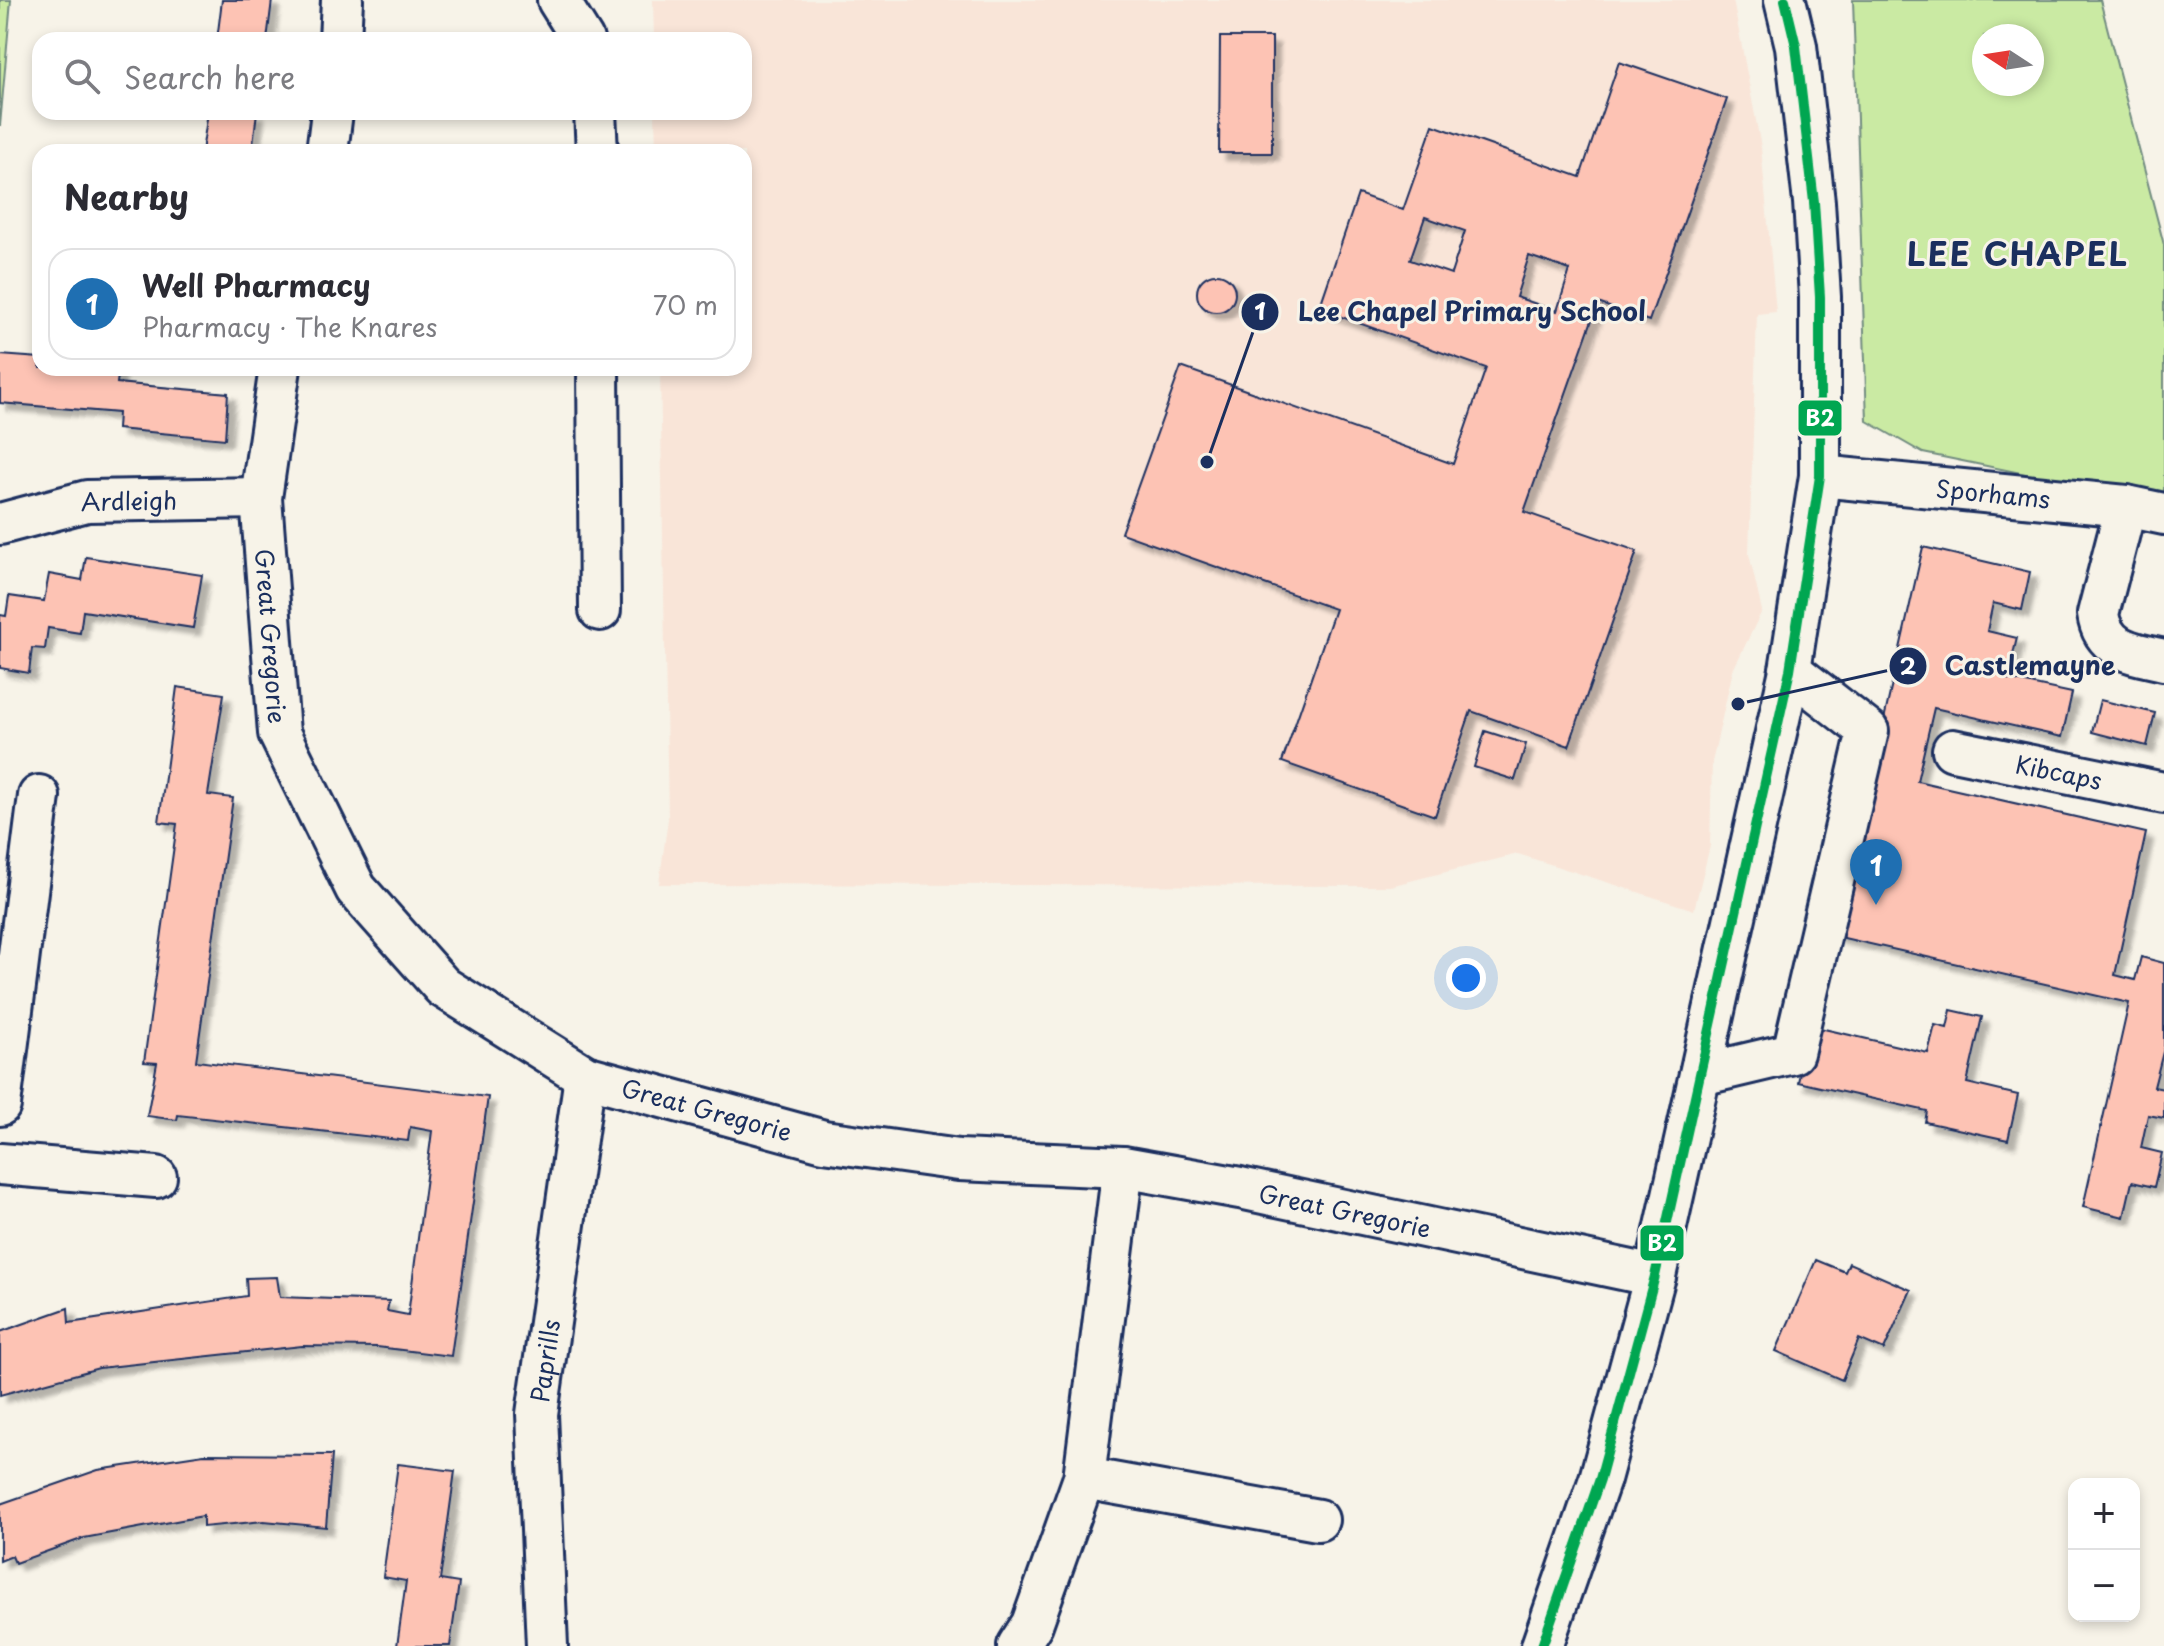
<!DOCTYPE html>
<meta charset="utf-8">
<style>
:root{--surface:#fff;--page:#f7f7f7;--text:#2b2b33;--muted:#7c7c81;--line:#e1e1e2;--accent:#1f6fb2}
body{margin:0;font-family:"Playpen Sans",sans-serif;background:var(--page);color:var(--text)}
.controls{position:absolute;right:24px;bottom:24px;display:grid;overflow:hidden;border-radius:16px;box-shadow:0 4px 12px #0003}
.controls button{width:72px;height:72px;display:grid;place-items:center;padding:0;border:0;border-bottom:2px solid var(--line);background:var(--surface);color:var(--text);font:40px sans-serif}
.compass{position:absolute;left:1972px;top:24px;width:72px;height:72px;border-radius:50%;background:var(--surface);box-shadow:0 4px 12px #0003;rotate:282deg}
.you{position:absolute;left:1466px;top:978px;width:28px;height:28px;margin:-20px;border:6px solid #fff;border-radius:50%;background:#1a73e8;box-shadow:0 0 0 12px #1a73e833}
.badge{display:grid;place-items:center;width:52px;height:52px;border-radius:50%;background:var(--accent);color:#fff;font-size:26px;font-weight:700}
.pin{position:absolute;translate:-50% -66px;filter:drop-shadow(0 2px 4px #0008)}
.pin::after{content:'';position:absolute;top:42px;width:28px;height:24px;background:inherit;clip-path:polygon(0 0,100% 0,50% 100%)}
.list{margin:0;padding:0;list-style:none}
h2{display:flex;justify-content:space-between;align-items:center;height:104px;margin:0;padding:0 32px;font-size:34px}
h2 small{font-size:26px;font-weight:400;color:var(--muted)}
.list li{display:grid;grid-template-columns:52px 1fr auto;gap:24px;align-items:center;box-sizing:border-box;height:112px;margin:0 16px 16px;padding:0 16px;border:2px solid var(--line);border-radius:24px}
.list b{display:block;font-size:30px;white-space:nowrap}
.list p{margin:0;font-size:26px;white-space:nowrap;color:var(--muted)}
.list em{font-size:26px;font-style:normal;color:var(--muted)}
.icon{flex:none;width:44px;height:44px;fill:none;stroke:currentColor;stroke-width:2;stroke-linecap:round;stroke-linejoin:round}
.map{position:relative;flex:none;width:2164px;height:1646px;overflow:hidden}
.search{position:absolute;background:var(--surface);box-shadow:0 4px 12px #0003;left:32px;top:32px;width:720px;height:88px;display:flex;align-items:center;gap:20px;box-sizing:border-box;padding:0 28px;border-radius:24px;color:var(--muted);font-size:30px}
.panel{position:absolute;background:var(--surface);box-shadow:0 4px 12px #0003;left:32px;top:144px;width:720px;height:232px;border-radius:24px}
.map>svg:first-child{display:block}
.built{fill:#f9e5d8}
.green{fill:#caeaa3;stroke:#728c80;stroke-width:2;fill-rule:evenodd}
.building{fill:#fdc3b4;stroke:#1b2f5e;stroke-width:2;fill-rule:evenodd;filter:url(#shadow)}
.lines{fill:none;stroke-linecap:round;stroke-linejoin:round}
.minor-casing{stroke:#1b2f5e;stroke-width:46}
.minor{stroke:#f7f3e8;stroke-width:40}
.bus-1-casing{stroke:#f7f3e8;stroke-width:16}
.bus-1{stroke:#00a651;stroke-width:10}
.labels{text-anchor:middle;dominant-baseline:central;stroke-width:6;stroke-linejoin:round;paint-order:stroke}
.street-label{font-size:24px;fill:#1b2f5e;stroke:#f7f3e8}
.district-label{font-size:32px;font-weight:bold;letter-spacing:2px;fill:#1b2f5e;stroke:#f7f3e8}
.leader{fill:none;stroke:#1b2f5e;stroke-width:3}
.callout-dot{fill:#1b2f5e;stroke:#f7f3e8;stroke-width:3}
.mark-label{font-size:24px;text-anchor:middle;font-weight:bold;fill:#fff}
.callout-label{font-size:26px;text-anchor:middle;font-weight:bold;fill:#1b2f5e;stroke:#f7f3e8;stroke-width:6;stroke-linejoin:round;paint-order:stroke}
.line-badge{stroke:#f7f3e8;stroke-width:3}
.badge-label{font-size:22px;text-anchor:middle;font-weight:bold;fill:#fff}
</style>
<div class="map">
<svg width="2164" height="1646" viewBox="0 0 2164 1646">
<defs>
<filter id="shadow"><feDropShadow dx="7" dy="7" stdDeviation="2" flood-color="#0004"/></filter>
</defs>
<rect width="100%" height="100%" fill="#f7f3e8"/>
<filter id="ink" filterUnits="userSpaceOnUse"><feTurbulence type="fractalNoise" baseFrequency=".0125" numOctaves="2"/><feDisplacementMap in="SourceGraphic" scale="16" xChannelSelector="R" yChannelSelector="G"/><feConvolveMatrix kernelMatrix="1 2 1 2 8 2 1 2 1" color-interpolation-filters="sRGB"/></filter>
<g filter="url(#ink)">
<path class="built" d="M 653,0 L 1733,0 L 1761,147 L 1776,312 L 1757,314 L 1749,554 L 1762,611 L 1733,670 L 1712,762 L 1710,846 L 1694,910 L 1518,854 L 1390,886 L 659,884 L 668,819 L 660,368 L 744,368 L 744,152 L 656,152 L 655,112 L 744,112 L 744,40 L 654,40 Z"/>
<path class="green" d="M 0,0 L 11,0 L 0,126 Z
M 1853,0 L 2100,0 L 2164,245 L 2164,502 L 1923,453 L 1867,421 ZM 1984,36 L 2032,36 L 2032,84 L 1984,84 Z"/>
<path class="building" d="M 222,0 L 272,0 L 267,40 L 217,40 Z
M 1220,37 L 1272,37 L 1272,153 L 1219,153 Z
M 1619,62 L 1727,99 L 1649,321 L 1598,303 L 1524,512 L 1637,551 L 1569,746 L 1471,711 L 1435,816 L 1282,762 L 1335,609 L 1121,533 L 1181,367 L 1453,464 L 1486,368 L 1319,309 L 1358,194 L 1403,210 L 1433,125 L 1580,177 ZM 1425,217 L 1465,231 L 1451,274 L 1410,260 ZM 1529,256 L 1570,270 L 1557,311 L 1516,297 Z
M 208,112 L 257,112 L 252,152 L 202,152 Z
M1197 293a19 19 0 1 1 38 0a19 19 0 1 1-38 0Z
M 0,355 L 40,358 L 40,368 L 119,368 L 117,383 L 228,393 L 225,439 L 117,429 L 118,413 L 0,403 Z
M 1923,547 L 2030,572 L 2022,610 L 1993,603 L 1987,631 L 2017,638 L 2007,679 L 2072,693 L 2062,737 L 1934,708 L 1917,781 L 2146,833 L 2115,975 L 2135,980 L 2141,957 L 2164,963 L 2164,1048 L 2154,1087 L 2164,1089 L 2164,1118 L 2148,1115 L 2141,1148 L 2162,1153 L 2154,1187 L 2132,1182 L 2124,1217 L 2083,1207 L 2129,1003 L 1835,936 Z
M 86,557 L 202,575 L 193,628 L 83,611 L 80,633 L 48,628 L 45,649 L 32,648 L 29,673 L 0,668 L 0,615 L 6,616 L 9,596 L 44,601 L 49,574 L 82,580 Z
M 177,687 L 224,694 L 208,795 L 233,798 L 196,1061 L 488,1097 L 451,1356 L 377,1347 L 302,1346 L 99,1368 L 0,1395 L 0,1332 L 68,1308 L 69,1323 L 247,1296 L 246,1278 L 277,1277 L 280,1297 L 389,1301 L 387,1311 L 408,1315 L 432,1131 L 410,1127 L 408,1141 L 178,1115 L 177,1120 L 147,1116 L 157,1063 L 144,1062 L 177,824 L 159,822 Z
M 2100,700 L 2155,713 L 2147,746 L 2092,732 Z
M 1485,731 L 1526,744 L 1515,780 L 1474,767 Z
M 1951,1010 L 1982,1017 L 1967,1083 L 2018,1095 L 2008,1140 L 1925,1122 L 1927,1111 L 1798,1082 L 1811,1026 L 1928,1053 L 1935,1025 L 1947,1028 Z
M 1816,1260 L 1845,1272 L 1849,1263 L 1911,1290 L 1884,1350 L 1859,1339 L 1842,1380 L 1776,1351 Z
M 204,1454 L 332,1455 L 326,1527 L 264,1521 L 203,1527 L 203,1516 L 84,1538 L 15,1563 L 12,1556 L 0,1561 L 0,1504 L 98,1470 Z
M 398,1464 L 455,1471 L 440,1580 L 459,1583 L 450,1646 L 397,1646 L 406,1581 L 383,1577 Z"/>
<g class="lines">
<defs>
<g id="minor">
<path d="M 558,0 L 583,40"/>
<path d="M 340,40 L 342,0"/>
<path d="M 595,112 L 597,152"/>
<path d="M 327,152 L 332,112"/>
<path id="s1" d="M 280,368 L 261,498 L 279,733 L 356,889 L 443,987 L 585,1076 L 824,1141 L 959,1160 L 1123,1167 L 1240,1188 L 1655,1276"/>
<path d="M 598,368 L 600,610"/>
<path id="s2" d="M 1820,476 L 2126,506 L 2164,514"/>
<path d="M 2126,506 L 2098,614 C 2103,651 2134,653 2164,660"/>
<path id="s3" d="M 0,524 L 87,501 L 261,498"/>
<path id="s4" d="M 1953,750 L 2164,793"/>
<path d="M 1700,1075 L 1793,1053 L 1868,731 L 1790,670"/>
<path d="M 0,1105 L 39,796"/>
<path d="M 0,1164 L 156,1177"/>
<path d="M 1084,1478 L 1318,1520"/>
<path id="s5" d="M 547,1646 L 537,1414 L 585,1076"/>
<path d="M 1018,1646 L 1032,1624 L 1084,1478 L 1123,1167"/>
<path d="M 1542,1646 L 1600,1479 L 1655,1276 L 1790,670 L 1820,476 L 1820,297 L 1814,202 L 1796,46 L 1785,0"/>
</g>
</defs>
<use href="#minor" class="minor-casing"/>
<use href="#minor" class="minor"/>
<defs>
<path id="bus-1" d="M 1542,1646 L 1600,1479 L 1655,1276 L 1790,670 L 1820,476 L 1820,297 L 1814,202 L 1796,46 L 1785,0"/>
</defs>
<use href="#bus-1" class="bus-1-casing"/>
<use href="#bus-1" class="bus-1"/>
</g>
</g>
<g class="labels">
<g class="street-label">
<text stroke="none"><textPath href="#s2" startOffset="174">Sporhams</textPath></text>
<text stroke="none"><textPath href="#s3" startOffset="132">Ardleigh</textPath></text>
<text stroke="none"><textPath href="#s1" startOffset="270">Great Gregorie</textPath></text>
<text stroke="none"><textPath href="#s4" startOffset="108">Kibcaps</textPath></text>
<text stroke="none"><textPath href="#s1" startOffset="966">Great Gregorie</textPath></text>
<text stroke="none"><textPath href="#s1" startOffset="1614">Great Gregorie</textPath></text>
<text stroke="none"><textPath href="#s5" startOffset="286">Paprills</textPath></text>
</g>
<g class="district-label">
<text x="2018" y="253">LEE CHAPEL</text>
</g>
</g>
<path class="leader" d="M1207 462L1260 312M1738 704L1908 666"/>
<g class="callout-dot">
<circle cx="1207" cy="462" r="8"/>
<circle cx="1738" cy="704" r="8"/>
<circle cx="1260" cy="312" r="20"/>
<circle cx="1908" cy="666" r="20"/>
</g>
<g class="mark-label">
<text x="1260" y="320">1</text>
<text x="1908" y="675">2</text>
</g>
<g class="callout-label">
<text x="1472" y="321">Lee Chapel Primary School</text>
<text x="2030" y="675">Castlemayne</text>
</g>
<g class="line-badge">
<rect x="1797" y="399" width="46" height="38" rx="8" fill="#00a651"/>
<rect x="1639" y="1224" width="46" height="38" rx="8" fill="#00a651"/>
</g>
<g class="badge-label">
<text x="1820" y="426">B2</text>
<text x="1662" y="1251">B2</text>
</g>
</svg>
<div class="controls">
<button>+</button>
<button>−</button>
</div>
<svg class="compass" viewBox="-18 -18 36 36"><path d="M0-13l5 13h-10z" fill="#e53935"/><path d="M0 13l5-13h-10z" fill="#7c7c81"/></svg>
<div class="you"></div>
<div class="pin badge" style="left:1876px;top:905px">1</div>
<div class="search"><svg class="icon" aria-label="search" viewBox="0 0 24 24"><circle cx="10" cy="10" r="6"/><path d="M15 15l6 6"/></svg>Search here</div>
<section class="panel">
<h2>Nearby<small></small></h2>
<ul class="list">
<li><span class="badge">1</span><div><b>Well Pharmacy</b><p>Pharmacy · The Knares</p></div><em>70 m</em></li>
</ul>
</section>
</div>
